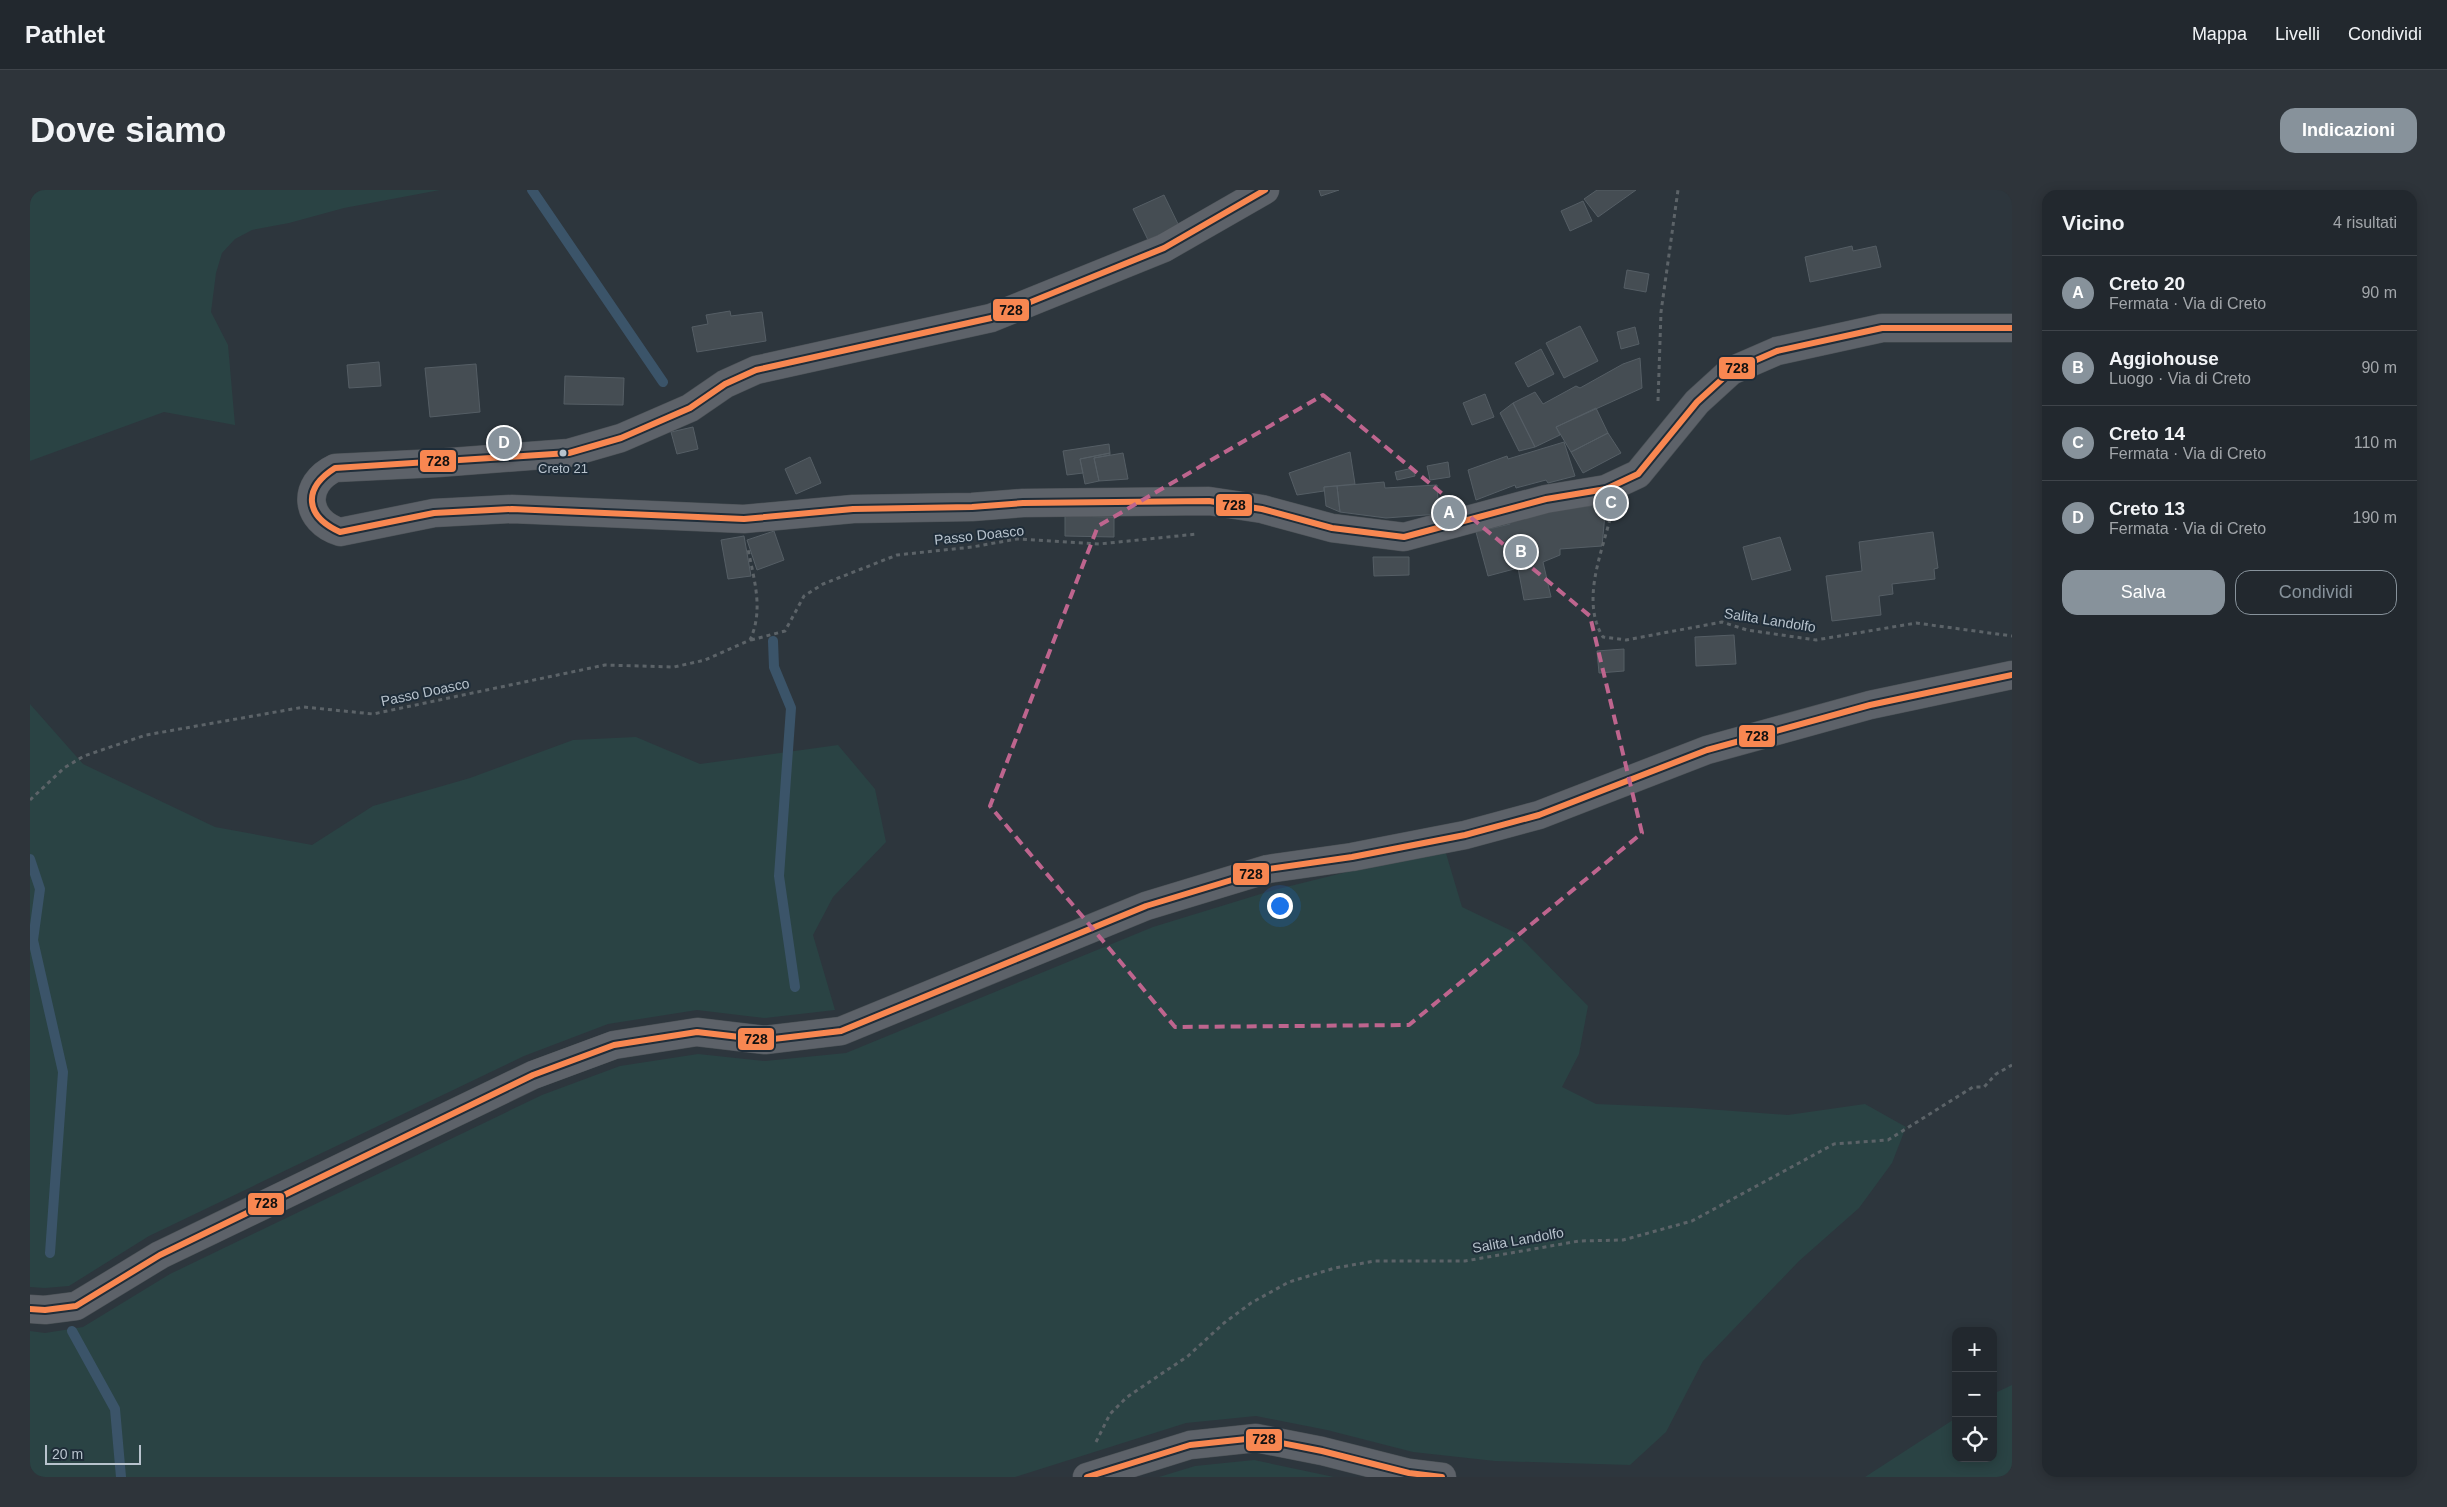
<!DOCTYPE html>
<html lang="it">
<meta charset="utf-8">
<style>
:root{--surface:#22282e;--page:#2e343a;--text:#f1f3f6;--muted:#a2a6aa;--line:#3f444a;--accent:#87929b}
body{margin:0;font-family:Arial,sans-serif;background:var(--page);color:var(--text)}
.controls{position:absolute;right:15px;bottom:15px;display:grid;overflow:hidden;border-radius:10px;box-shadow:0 2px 12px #0003}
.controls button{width:45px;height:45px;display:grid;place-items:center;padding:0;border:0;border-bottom:1px solid var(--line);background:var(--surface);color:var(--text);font:25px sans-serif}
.scale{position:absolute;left:15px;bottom:12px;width:96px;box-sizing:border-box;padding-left:5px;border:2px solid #b8c3cd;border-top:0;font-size:14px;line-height:18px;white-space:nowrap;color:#b8c3cd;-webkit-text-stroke:4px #1f2d39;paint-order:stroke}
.you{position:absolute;left:1249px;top:715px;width:18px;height:18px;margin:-12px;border:4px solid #fff;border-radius:50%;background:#1a73e8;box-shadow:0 0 0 8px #1a73e833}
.badge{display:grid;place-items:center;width:32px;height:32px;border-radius:50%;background:var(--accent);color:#fff;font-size:16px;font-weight:700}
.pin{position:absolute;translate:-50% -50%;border:2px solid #fff;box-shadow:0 1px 5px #0006}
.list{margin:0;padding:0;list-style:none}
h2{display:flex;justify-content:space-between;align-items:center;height:65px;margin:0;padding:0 20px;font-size:21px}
h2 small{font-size:16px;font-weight:400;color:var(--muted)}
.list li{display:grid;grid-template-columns:32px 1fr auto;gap:15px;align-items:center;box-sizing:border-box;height:75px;padding:0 20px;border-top:1px solid var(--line)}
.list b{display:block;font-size:19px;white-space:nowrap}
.list p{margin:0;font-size:16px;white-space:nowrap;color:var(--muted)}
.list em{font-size:16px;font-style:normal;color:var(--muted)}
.actions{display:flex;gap:10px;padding:15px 20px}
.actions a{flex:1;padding:11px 0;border:1px solid var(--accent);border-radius:15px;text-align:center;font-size:18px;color:var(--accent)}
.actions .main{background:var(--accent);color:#fff}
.icon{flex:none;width:28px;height:28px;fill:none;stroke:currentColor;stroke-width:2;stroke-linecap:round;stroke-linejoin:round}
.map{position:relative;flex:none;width:1982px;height:1287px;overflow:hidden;border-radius:15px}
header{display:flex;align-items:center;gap:30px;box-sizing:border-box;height:70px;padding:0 25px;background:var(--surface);border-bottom:1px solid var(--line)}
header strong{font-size:24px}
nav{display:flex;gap:28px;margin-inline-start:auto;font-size:18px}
.intro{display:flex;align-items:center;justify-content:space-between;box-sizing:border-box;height:120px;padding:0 30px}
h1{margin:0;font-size:35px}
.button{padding:12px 22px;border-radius:15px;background:var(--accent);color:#fff;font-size:18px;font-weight:700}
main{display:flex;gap:30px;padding:0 30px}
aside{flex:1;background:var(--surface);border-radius:15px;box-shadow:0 2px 12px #0003}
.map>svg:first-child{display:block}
.green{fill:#2a4344}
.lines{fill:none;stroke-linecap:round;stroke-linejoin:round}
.stream{stroke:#3b5469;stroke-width:10}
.building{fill:#454d53;stroke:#555e65}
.secondary-casing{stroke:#4c5257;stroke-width:29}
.path{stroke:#5c6368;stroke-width:3;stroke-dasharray:4 4;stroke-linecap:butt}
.secondary{stroke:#5d6269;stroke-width:28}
.bus-1-casing{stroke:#1f2d39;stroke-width:10}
.bus-1{stroke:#f88751;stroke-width:6}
.marked{fill:none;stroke:#be658e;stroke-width:4;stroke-dasharray:10 6;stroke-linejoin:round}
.bus-dot{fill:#b8c3cd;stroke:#1f2d39;stroke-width:2}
.labels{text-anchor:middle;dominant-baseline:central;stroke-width:4;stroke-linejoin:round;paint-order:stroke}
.bus-label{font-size:13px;fill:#b8c3cd;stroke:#1f2d39}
.street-label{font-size:14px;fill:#b8c3cd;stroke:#1f2d39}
.line-badge{stroke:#1f2d39;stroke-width:2}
.pale-badge-label{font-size:14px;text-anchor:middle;font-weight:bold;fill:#111}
</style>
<header>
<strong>Pathlet</strong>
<nav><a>Mappa</a><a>Livelli</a><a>Condividi</a></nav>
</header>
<div class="intro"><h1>Dove siamo</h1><a class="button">Indicazioni</a></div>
<main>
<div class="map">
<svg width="1982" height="1287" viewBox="0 0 1982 1287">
<rect width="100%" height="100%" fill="#2d363d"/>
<path class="green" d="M 0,0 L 410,0 L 314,18 L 259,33 L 222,40 L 205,49 L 192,63 L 186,83 L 181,122 L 198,155 L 205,235 L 134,222 L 0,271 Z
M 0,514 L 53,574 L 185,637 L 282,655 L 343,616 L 440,588 L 543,550 L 606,547 L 670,574 L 808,555 L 845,599 L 856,652 L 803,707 L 783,745 L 805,820 L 735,828 L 667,820 L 578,834 L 494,866 L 119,1046 L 39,1096 L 15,1098 L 0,1097 Z
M 1415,660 L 1432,717 L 1486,743 L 1558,816 L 1549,864 L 1532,897 L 1566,914 L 1663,918 L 1758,925 L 1835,914 L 1876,937 L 1862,973 L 1829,1018 L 1769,1071 L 1673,1171 L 1636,1242 L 1600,1275 L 1465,1271 L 1383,1262 L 1297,1240 L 1226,1226 L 1156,1233 L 985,1287 L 0,1287 L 0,1141 L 15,1143 L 53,1137 L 140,1084 L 512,905 L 590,876 L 668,864 L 735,871 L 816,863 L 1123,737 L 1244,700 L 1349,674 Z
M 1982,1195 L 1982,1287 L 1835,1287 L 1926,1228 L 1926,1268 L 1963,1268 L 1963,1204 Z
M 1224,1270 L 1304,1287 L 1129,1287 L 1165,1276 Z"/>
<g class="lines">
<path class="stream" d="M 502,0 L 633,192
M 743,451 L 744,477 L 761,518 L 749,686 L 765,797
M 0,669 L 10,699 L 3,750 L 33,882 L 20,1063
M 42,1141 L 85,1219 L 91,1287"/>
</g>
<path class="building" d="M 1289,0 L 1309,0 L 1291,6 Z
M 1567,0 L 1606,0 L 1568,27 L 1554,9 Z
M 1134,5 L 1149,36 L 1118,50 L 1103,19 Z
M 1553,11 L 1562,31 L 1540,41 L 1531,21 Z
M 1822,56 L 1823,61 L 1846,56 L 1851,77 L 1780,92 L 1775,67 Z
M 1597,80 L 1619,84 L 1616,102 L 1594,98 Z
M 700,121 L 701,126 L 732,122 L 736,151 L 667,162 L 662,137 L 678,134 L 676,125 Z
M 1550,136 L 1568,171 L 1534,188 L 1516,153 Z
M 1605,137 L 1609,154 L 1591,159 L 1587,142 Z
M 1511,159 L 1524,184 L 1498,197 L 1485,173 Z
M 1610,168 L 1612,198 L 1526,237 L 1530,245 L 1505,257 L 1483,213 L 1505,202 L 1513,214 L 1546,196 L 1550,198 L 1593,174 Z
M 349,172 L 351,196 L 319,198 L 317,175 Z
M 446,174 L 450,222 L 400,227 L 395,178 Z
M 535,186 L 594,188 L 593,215 L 534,214 Z
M 1455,204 L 1464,227 L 1442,235 L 1433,213 Z
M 1483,213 L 1505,257 L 1489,261 L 1470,223 Z
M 1566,218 L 1578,243 L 1541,262 L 1526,237 Z
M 663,237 L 668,259 L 647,264 L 641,242 Z
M 1578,243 L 1591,263 L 1553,283 L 1541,262 Z
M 1534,252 L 1545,286 L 1518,293 L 1516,290 L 1486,298 L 1485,295 L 1446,310 L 1438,280 L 1477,266 L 1478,269 Z
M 1079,254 L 1080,263 L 1050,269 L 1053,283 L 1037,285 L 1033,261 Z
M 1320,262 L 1325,294 L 1294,297 L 1294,301 L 1267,305 L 1259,283 Z
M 1080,263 L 1080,265 L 1064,268 L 1069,291 L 1055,294 L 1050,269 Z
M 1093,263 L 1098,289 L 1069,291 L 1064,268 Z
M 780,267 L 791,293 L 766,304 L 755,279 Z
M 1418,272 L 1420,287 L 1400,290 L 1397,276 Z
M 1383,278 L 1385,286 L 1367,290 L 1365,282 Z
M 1354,292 L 1355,298 L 1407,295 L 1409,324 L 1356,328 L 1310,322 L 1307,296 Z
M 1307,296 L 1310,322 L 1296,316 L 1294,297 Z
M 1576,314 L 1572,356 L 1530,359 L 1530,365 L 1513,372 L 1521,407 L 1494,410 L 1488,378 L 1458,386 L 1446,342 L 1480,334 L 1478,330 L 1516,321 Z
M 1035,326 L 1084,327 L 1084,347 L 1035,346 Z
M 744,341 L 754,370 L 727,380 L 717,350 Z
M 1903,342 L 1908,378 L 1904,379 L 1905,389 L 1862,394 L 1863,404 L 1849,406 L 1851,425 L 1802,431 L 1796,386 L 1832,381 L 1829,352 Z
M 714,346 L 721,386 L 698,389 L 691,350 Z
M 1750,347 L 1761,380 L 1722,390 L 1713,357 Z
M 1343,367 L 1379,367 L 1379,385 L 1344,386 Z
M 1704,445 L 1706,474 L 1666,476 L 1665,447 Z
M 1594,459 L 1594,481 L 1569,483 L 1567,461 Z"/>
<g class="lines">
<defs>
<path id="secondary" d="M 1235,0 L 1134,58 L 961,128 L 726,180 L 695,194 L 660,218 L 591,248 L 539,263 L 408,273 L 305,278 C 271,294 275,331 310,342 L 404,323 L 482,319 L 714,329 L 823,319 L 942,317 L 993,313 L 1179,311 L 1232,319 L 1302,338 L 1374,347 L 1516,309 L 1576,299 L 1608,284 L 1667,212 L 1701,181 L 1747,161 L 1852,138 L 1982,138
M 0,1119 L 15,1120 L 46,1116 L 130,1065 L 503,885 L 584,855 L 667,842 L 735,850 L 811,841 L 1116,716 L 1238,679 L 1322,667 L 1435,645 L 1509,625 L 1677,560 L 1840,515 L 1982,485
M 1057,1287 L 1160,1255 L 1226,1248 L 1292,1261 L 1379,1283 L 1412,1287"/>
</defs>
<use href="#secondary" class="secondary-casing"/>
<path class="path" d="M 1628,211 L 1631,122 L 1648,0
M 1580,329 C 1571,365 1551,412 1573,447 L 1596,450 L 1692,432 L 1717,440 L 1786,450 L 1886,433 L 1982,446
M 721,450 L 755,441 L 774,406 L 793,394 L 867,365 L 942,357 L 987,349 L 1069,354 L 1167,344
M 0,610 L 34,578 L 54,566 L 116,545 L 274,517 L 343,524 L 575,475 L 644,477 L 675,470 L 720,450 C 734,420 724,390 718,359
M 1066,1252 L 1080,1224 L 1097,1207 L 1158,1166 L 1194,1133 L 1221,1113 L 1259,1092 L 1305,1078 L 1345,1071 L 1435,1071 L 1549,1051 L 1593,1050 L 1662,1031 L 1804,954 L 1858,950 L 1943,897 L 1954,897 L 1966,884 L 1982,875"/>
<use href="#secondary" class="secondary"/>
<defs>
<path id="bus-1" d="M 1235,0 L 1134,58 L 961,128 L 726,180 L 695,194 L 660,218 L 591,248 L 539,263 L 305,278 C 272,299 275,326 310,342 L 404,323 L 482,319 L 714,329 L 823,319 L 942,317 L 993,313 L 1179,311 L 1232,319 L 1302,338 L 1374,347 L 1516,309 L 1576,299 L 1608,284 L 1667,212 L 1701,181 L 1747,161 L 1852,138 L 1982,138
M 0,1119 L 15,1120 L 46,1116 L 130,1065 L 503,885 L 584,855 L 667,842 L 735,850 L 811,841 L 1116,716 L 1238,679 L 1322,667 L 1435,645 L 1509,625 L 1677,560 L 1840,515 L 1982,485
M 1057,1287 L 1160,1255 L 1226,1248 L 1292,1261 L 1379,1283 L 1412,1287"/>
</defs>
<use href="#bus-1" class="bus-1-casing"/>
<use href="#bus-1" class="bus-1"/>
</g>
<path class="marked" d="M 1293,205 L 1560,426 L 1612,643 L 1379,835 L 1145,837 L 960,616 L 1068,336 Z"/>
<circle class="bus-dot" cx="533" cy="263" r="4.5"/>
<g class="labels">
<g class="bus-label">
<text x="533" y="278">Creto 21</text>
</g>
<g class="street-label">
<text transform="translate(949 345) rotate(-6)">Passo Doasco</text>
<text transform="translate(1740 430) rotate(9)">Salita Landolfo</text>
<text transform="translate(395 502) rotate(-12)">Passo Doasco</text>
<text transform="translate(1488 1050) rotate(-10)">Salita Landolfo</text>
</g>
</g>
<g class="line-badge">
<rect x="962" y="108" width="38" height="24" rx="5" fill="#f88751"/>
<rect x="1688" y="166" width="38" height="24" rx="5" fill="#f88751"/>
<rect x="389" y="259" width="38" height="24" rx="5" fill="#f88751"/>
<rect x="1185" y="303" width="38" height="24" rx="5" fill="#f88751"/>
<rect x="1708" y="534" width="38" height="24" rx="5" fill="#f88751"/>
<rect x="1202" y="672" width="38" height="24" rx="5" fill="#f88751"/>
<rect x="707" y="837" width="38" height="24" rx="5" fill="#f88751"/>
<rect x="217" y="1002" width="38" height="24" rx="5" fill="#f88751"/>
<rect x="1215" y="1238" width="38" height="24" rx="5" fill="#f88751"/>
</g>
<g class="pale-badge-label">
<text x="981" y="125">728</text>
<text x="1707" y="183">728</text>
<text x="408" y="276">728</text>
<text x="1204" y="320">728</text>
<text x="1727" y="551">728</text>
<text x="1221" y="689">728</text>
<text x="726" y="854">728</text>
<text x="236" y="1018">728</text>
<text x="1234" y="1254">728</text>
</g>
</svg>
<div class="controls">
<button>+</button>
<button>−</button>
<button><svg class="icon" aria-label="locate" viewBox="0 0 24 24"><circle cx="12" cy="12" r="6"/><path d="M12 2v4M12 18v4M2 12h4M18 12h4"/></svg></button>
</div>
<div class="scale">20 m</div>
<div class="you"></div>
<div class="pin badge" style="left:1419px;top:323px">A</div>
<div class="pin badge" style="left:1491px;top:362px">B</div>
<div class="pin badge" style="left:1581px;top:313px">C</div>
<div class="pin badge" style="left:474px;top:253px">D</div>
</div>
<aside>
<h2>Vicino<small>4 risultati</small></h2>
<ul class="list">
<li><span class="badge">A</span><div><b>Creto 20</b><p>Fermata · Via di Creto</p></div><em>90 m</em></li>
<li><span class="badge">B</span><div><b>Aggiohouse</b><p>Luogo · Via di Creto</p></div><em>90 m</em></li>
<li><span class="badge">C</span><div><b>Creto 14</b><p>Fermata · Via di Creto</p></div><em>110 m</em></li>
<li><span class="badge">D</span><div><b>Creto 13</b><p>Fermata · Via di Creto</p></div><em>190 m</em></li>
</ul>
<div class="actions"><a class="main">Salva</a><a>Condividi</a></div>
</aside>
</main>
